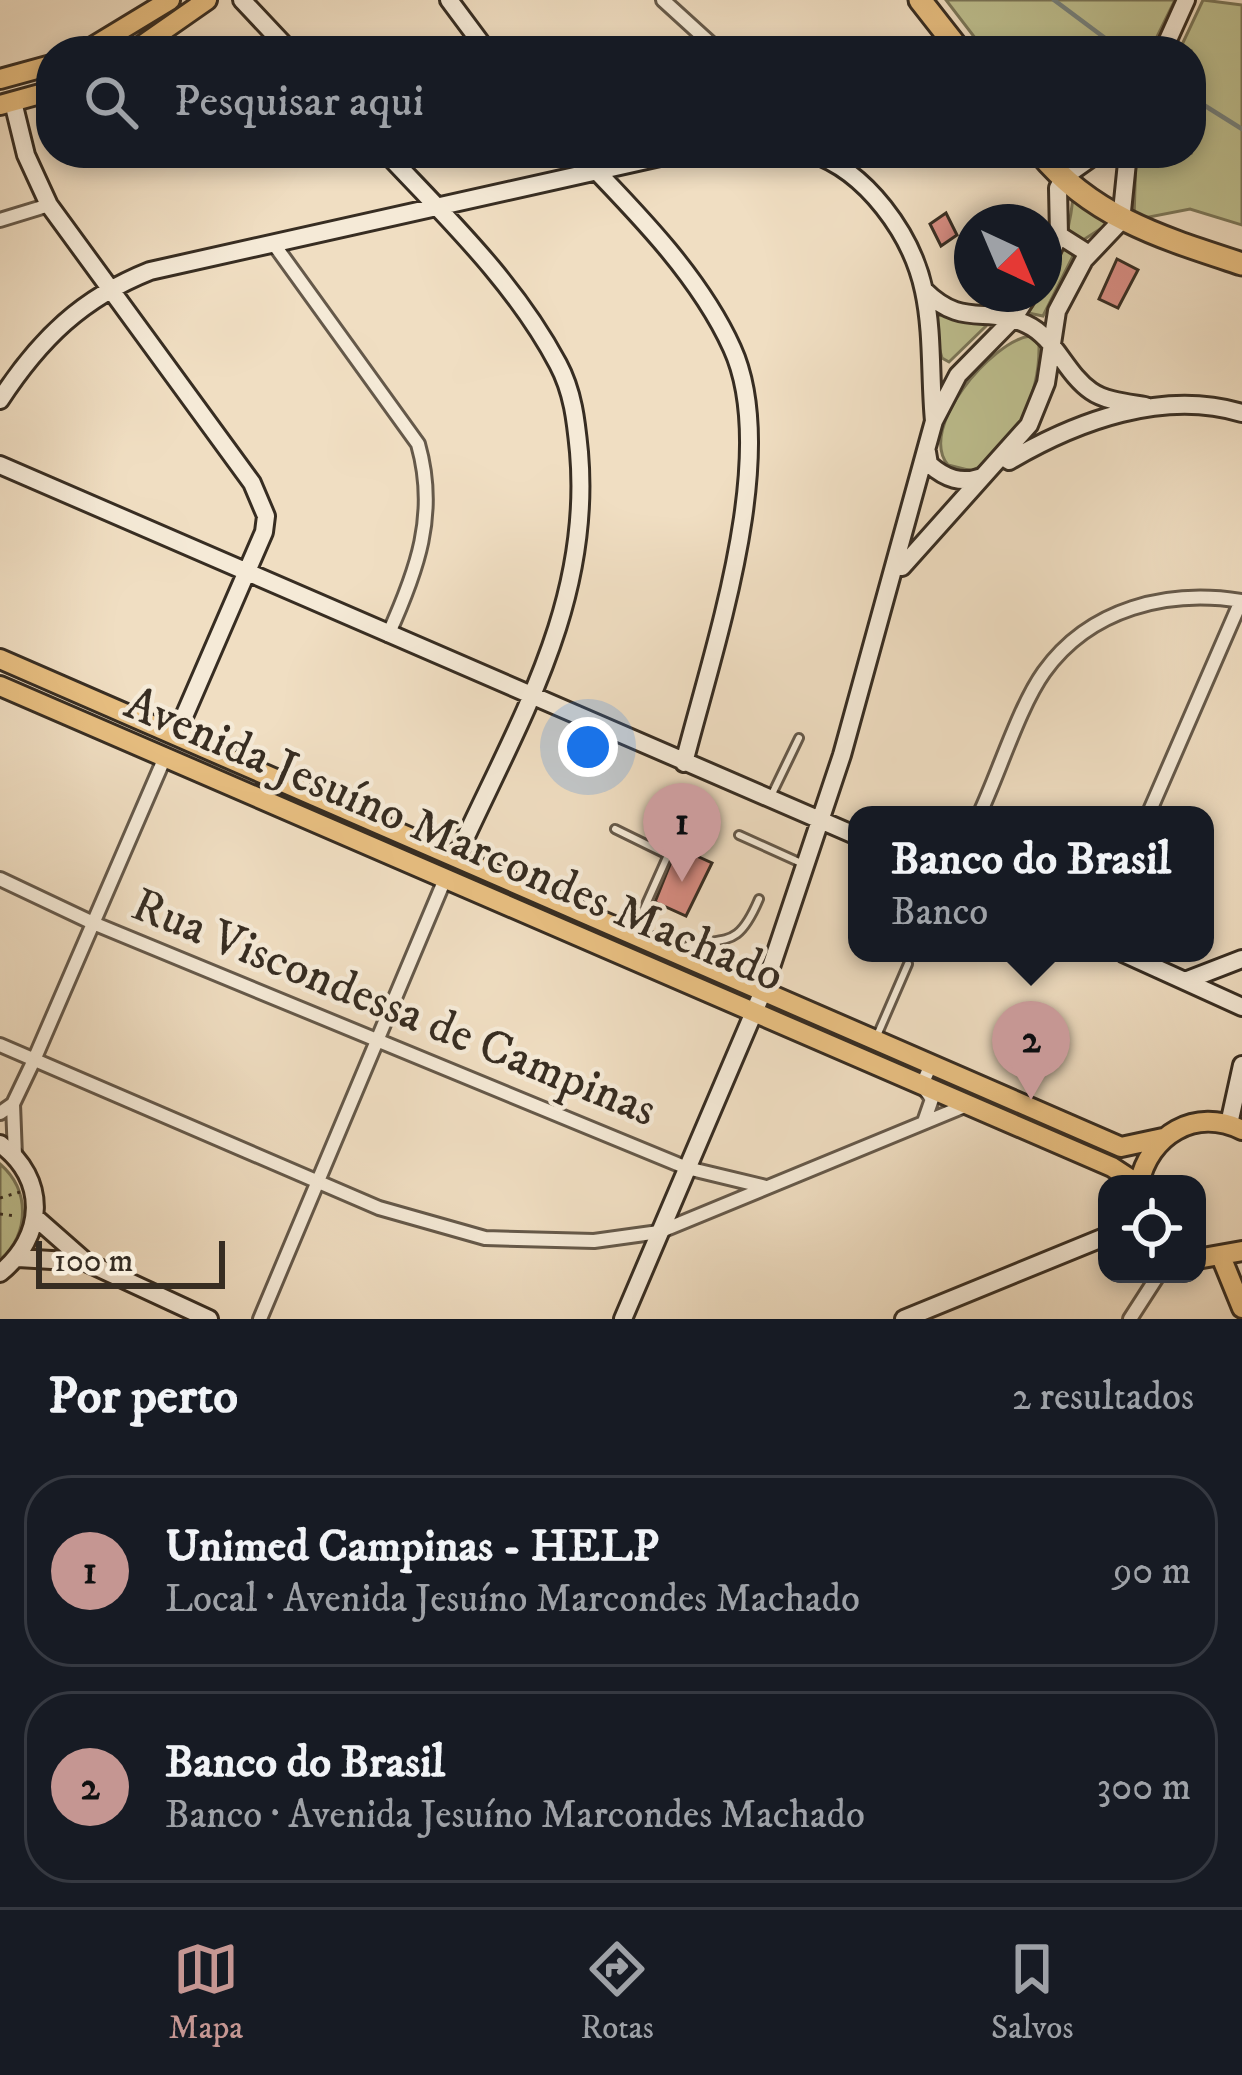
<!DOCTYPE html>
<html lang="pt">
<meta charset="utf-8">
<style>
:root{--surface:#171b24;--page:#20242c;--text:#f1f3f6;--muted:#9ea1a6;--line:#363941;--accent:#c59692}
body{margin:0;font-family:"IM FELL DW Pica",serif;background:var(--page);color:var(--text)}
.controls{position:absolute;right:36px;bottom:36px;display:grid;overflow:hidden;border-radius:24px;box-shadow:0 6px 18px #0003}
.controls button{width:108px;height:108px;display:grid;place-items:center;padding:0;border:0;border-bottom:3px solid var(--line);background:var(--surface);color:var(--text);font:60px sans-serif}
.compass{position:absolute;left:954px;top:204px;width:108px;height:108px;border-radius:50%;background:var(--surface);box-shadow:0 6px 18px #0003;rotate:136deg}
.scale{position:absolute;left:36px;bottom:30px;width:189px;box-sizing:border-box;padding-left:12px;border:6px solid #372d22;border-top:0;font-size:33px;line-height:42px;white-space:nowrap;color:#372d22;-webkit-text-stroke:9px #f5ead7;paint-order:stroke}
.you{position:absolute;left:588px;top:747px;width:42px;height:42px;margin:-30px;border:9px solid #fff;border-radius:50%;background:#1a73e8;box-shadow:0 0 0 18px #1a73e833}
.badge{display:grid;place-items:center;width:78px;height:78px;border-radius:50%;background:var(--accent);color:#111;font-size:39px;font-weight:700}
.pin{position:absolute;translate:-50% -99px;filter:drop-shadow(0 3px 6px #0008)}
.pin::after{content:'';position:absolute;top:63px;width:42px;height:36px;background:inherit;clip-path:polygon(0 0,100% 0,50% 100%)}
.popup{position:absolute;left:848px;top:806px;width:366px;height:156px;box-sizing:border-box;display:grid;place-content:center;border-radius:24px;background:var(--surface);filter:drop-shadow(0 3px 9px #0005);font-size:39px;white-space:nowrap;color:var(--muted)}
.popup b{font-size:45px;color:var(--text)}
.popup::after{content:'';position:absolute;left:50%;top:100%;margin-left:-24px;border:24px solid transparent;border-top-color:var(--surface)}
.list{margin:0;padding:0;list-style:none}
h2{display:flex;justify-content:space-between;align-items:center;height:156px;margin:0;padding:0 48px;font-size:51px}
h2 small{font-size:39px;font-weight:400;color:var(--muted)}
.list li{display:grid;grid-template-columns:78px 1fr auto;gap:36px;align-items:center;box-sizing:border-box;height:192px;margin:0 24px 24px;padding:0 24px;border:3px solid var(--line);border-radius:48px}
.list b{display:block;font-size:45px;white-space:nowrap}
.list p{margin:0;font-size:39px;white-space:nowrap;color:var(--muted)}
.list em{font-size:39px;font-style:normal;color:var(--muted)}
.icon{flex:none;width:66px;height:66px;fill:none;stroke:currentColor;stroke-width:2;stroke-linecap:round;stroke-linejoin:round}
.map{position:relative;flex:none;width:1242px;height:1319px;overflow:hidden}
.search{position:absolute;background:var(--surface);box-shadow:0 6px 18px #0003;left:36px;right:36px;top:36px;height:132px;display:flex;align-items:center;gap:30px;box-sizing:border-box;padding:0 42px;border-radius:48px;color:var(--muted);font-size:45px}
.sheet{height:588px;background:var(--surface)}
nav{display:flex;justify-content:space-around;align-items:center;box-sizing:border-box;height:168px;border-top:3px solid var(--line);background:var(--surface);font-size:33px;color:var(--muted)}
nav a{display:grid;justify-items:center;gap:6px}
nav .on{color:var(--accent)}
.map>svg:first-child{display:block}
.green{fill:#bec090;stroke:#7a7659;stroke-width:3}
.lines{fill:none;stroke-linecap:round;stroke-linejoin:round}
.stream{stroke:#75827f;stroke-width:4.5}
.building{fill:#d88d83;stroke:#372d22;stroke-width:3}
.lane-casing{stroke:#65594a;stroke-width:12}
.street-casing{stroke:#65594a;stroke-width:18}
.secondary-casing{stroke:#372d22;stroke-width:22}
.primary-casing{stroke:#372d22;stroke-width:24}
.highway-casing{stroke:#372d22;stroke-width:27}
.path{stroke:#372d22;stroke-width:3;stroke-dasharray:3 6;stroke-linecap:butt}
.lane{stroke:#f5ead7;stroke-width:6}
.street{stroke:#f5ead7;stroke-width:12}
.secondary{stroke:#f5ead7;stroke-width:16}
.primary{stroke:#e8bf81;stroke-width:18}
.highway{stroke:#e8bf81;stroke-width:21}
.labels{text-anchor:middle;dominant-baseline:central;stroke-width:9;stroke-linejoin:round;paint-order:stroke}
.street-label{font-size:48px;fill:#372d22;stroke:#f5ead7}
</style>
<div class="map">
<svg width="1242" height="1319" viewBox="0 0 1242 1319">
<rect width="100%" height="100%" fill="#f0dec2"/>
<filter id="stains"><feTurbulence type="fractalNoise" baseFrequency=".00167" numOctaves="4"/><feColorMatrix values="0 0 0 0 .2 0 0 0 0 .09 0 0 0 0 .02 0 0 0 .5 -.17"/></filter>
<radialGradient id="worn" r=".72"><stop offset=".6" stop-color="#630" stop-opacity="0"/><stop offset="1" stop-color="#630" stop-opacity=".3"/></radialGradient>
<path class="green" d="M 946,0 L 1175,0 L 1150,51 L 985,51 Z
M 1203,0 L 1242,5 L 1242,225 L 1190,209 L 1134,220 L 1136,153 L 1191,153 L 1191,51 L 1179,51 Z
M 1073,198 L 1108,224 L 1080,242 L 1043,316 L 1028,313 C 1054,276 1068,245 1073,198 Z
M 935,315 L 987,320 L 986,326 L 949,362 L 942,358 L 933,326 Z
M 1030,336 L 1039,345 C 1040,394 1016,447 972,471 L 948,465 C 917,428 992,341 1030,336 Z
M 0,1164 C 30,1190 30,1233 0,1260 Z"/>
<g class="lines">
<path class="stream" d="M 1054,0 L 1121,50
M 1191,97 L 1242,129"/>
</g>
<path class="building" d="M 946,213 L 957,235 L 941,246 L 930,224 Z
M 1117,259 L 1138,270 L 1118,308 L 1099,299 Z
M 677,847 L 712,863 L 686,916 L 655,902 Z"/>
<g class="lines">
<defs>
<path id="lane" d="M 772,794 L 799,738
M 615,829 L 668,855 L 635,929
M 739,835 L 801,863
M 680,948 C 725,934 736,953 759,899
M 876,1038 L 908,964"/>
<path id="street" d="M 663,0 L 719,51
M 0,220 L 49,205
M 273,243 L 418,444 C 438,514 417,571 388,635
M 979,815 C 999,773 1019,707 1044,672 C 1090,608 1168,589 1242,601
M 1148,815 L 1241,601
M 0,879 L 93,923 L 687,1168 L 766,1187
M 0,1045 L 379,1208 L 485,1238 L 594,1241 L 659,1232 L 967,1105
M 13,1104 L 15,1156
M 0,1113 L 13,1104 L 34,1060 L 165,757
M 924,1122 L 932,1099 L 922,1085 L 931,1064
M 260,1319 L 445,879
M 1130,1319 L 1159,1274"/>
<path id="secondary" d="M 242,0 L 290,51
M 449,0 L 487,51
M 1163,51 L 1186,0
M 13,102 L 26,155 L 49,205 L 252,483 L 266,516 L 264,532 L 176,735
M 386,153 C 448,219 515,283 558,364 C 573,392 576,421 579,452 C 592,604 518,722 457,856
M 579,153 C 634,210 699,275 732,348 C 781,455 712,652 684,763
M 811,153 C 866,171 912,234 924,291 C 933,332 930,379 934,421
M 1059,235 L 1089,254
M 1044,269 L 1059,235 L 1058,188 L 1064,177 L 1098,153
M 924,290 C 963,329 985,305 1026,324 C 1055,337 1065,373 1091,391 C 1105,401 1127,403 1145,406
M 0,400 C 40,339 82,298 150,271 L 678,153
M 927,452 L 929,464 C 946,479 961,484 982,477
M 1009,461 C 1077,421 1163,389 1242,413
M 0,465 L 857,836
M 902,567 L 1029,425 L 1046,383 L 1057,311 L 1084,260 L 1121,221 L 1128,153
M 1123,953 L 1242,1007
M 1185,981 L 1242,959
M 1229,1124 L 1242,1065
M 0,1144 C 48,1179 45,1237 0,1273
M 36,1218 L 86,1262 L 209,1319
M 18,1258 L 85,1262
M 623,1319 L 763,991 L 842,755 L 934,421 L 958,375 L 1013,319 L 1029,294
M 904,1319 L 1107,1236"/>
<path id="primary" d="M 86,51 L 170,0
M 134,51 L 207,0
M 0,79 L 51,65
M 0,105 L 51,91
M 0,659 L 1121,1147 L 1163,1138
M 0,686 L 1112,1167 L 1138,1184
M 1139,1184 C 1149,1135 1195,1107 1242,1130
M 1197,1259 L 1242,1251
M 1222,1259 L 1242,1308"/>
<path id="highway" d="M 920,0 L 960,51
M 1040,153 C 1093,218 1166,239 1242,264"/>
</defs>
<use href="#lane" class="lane-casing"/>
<use href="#street" class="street-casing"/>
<use href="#secondary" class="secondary-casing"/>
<use href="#primary" class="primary-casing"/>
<use href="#highway" class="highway-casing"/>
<path class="path" d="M 0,1198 L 20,1192
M 0,1214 L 16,1216"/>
<use href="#lane" class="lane"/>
<use href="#street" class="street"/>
<use href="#secondary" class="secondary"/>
<use href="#primary" class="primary"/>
<use href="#highway" class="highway"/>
</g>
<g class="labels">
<g class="street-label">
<text transform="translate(454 840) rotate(23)">Avenida Jesuíno Marcondes Machado</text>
<text transform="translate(394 1008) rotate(22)">Rua Viscondessa de Campinas</text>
</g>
</g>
<rect width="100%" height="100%" filter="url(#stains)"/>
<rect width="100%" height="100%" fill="url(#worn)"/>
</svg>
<div class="controls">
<button><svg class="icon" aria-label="locate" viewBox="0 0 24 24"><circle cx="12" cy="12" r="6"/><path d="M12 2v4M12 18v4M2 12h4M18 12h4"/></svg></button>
</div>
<svg class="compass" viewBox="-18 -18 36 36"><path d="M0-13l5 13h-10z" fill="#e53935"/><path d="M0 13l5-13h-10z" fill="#9ea1a6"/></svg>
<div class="scale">100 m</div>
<div class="you"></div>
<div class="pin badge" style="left:682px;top:882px">1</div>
<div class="pin badge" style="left:1031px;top:1100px">2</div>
<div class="popup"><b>Banco do Brasil</b>Banco</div>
<div class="search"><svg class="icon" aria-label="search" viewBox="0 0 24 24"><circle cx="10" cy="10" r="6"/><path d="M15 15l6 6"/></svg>Pesquisar aqui</div>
</div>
<section class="sheet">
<h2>Por perto<small>2 resultados</small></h2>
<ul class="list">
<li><span class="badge">1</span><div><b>Unimed Campinas - HELP</b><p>Local · Avenida Jesuíno Marcondes Machado</p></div><em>90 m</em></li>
<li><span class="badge">2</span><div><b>Banco do Brasil</b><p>Banco · Avenida Jesuíno Marcondes Machado</p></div><em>300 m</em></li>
</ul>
</section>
<nav>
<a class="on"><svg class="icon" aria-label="map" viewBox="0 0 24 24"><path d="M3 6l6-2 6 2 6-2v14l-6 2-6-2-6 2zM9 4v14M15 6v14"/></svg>Mapa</a>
<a><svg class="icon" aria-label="directions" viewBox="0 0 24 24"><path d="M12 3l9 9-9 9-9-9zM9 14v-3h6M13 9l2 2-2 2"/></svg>Rotas</a>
<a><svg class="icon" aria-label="saved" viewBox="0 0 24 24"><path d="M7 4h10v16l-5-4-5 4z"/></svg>Salvos</a>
</nav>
